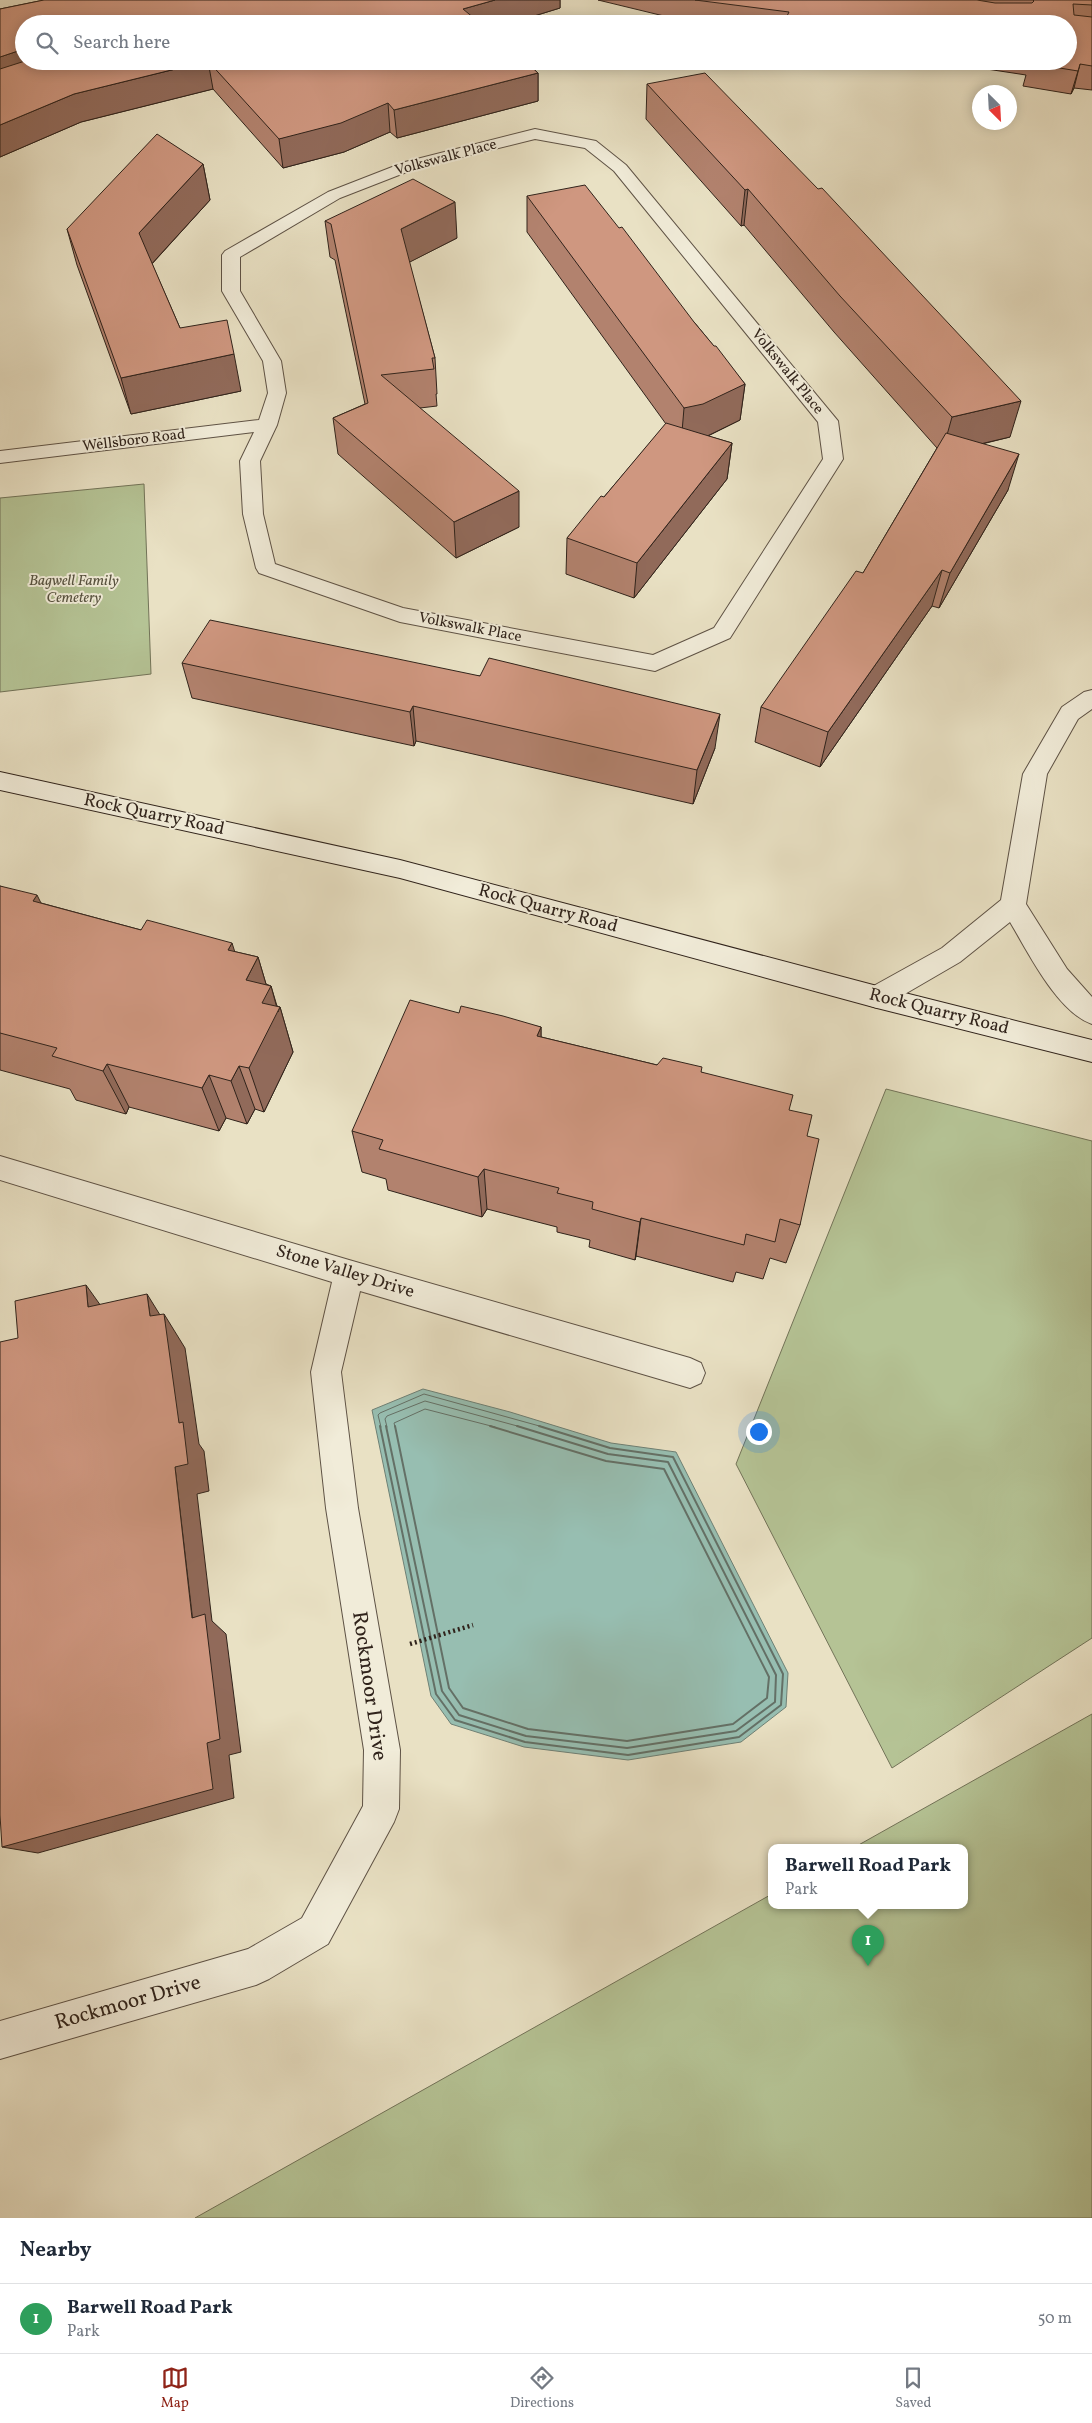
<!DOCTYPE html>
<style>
:root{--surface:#fff;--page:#f2f2f3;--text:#1f2937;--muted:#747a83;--line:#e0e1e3;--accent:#8f2418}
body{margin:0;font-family:Vollkorn,serif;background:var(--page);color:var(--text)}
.compass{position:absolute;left:972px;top:85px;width:45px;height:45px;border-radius:50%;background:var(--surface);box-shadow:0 2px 12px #0003;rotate:156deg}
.you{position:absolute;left:758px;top:1431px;width:18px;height:18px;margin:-12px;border:4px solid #fff;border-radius:50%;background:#1a73e8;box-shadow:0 0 0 8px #1a73e833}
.badge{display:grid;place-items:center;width:32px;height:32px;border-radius:50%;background:var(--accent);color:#fff;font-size:16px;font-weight:700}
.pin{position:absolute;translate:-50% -41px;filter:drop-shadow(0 1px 2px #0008)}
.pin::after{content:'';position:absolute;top:26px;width:18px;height:15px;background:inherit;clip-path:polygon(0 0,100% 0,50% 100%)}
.popup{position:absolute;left:768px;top:1844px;width:200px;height:65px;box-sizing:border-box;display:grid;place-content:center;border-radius:10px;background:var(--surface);filter:drop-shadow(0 1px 4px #0005);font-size:16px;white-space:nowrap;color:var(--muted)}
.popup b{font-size:19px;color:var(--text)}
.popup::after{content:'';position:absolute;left:50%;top:100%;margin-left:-10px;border:10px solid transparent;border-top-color:var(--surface)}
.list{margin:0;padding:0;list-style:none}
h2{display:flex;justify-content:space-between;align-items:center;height:65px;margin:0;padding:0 20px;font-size:21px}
h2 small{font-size:16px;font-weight:400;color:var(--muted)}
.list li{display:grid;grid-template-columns:32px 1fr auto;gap:15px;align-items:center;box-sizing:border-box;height:70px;padding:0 20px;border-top:1px solid var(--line)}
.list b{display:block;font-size:19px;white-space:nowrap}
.list p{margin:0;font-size:16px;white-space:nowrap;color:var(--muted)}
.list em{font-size:16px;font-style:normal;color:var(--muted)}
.icon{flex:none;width:28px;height:28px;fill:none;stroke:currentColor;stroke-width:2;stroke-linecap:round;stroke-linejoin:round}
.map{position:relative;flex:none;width:1092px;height:2218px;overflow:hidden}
.search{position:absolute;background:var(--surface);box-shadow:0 2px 12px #0003;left:15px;right:15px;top:15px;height:55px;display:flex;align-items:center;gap:12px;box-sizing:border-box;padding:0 18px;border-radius:28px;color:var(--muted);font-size:19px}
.sheet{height:135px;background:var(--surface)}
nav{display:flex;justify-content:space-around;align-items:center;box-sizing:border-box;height:70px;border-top:1px solid var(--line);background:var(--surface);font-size:14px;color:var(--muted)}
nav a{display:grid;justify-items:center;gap:2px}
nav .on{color:var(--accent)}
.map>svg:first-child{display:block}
.green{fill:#b5c395;stroke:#727358}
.water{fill:#97beb1;stroke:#6e8075}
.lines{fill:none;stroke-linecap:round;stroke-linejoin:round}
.shore-far1{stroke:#647066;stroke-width:1}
.shore{stroke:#647066;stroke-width:2}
.service-casing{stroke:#5e5245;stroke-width:2}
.minor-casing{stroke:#5e5245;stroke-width:2}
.secondary-casing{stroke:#30231b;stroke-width:2}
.path{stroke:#30231b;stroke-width:4.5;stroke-dasharray:2 3;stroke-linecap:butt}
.service{fill:#f1ecd9;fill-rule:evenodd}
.minor{fill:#f1ecd9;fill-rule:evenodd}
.secondary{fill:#f1ecd9;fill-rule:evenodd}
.wall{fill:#b2826e;stroke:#30231b}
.shaded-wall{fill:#916a5a;stroke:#30231b}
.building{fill:#cf9780;stroke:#30231b}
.labels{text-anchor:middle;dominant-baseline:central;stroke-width:4;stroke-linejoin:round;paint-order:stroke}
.far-street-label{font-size:15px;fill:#30231b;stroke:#f1ecd9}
.far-park-label{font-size:15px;font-style:italic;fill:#585340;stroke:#f1ecd9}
.street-label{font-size:18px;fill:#30231b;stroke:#f1ecd9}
.near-street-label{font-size:21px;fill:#30231b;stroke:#f1ecd9}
</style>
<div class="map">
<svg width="1092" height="2218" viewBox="0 0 1092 2218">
<rect width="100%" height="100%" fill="#e9e1c4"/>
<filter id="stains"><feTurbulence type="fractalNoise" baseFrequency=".004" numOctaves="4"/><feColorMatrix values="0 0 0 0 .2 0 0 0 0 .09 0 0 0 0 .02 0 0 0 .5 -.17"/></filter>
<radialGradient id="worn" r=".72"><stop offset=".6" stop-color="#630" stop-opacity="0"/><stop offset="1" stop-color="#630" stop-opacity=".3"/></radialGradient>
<path class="green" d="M 144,484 L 151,674 L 0,692 L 0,498 Z
M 886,1089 L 1092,1141 L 1092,1638 L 892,1768 L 736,1464 Z
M 1092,1714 L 1092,2218 L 195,2218 L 772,1894 L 772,1905 L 964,1905 L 964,1847 L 855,1847 Z"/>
<path class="water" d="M 423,1389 L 510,1412 L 611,1443 L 676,1452 L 788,1673 L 786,1707 L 741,1742 L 628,1760 L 524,1747 L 451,1724 L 431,1696 L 372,1410 Z"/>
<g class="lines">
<path class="shore-far1" d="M 381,1427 L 378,1415 L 380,1413 L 424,1394 L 543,1427
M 387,1427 L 385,1419 L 387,1416 L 425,1401 L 521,1427
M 395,1427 L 394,1423 L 425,1409 L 495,1427"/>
<path class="shore" d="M 380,1426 L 436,1694 L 455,1720 L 525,1742 L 628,1755 L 739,1737 L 781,1705 L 783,1674 L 673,1457 L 610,1448 L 539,1426
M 386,1426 L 442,1691 L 459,1715 L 526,1736 L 627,1748 L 736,1731 L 775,1702 L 776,1675 L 668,1462 L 608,1454 L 517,1426
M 395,1426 L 449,1688 L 463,1708 L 528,1729 L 627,1741 L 733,1724 L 767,1698 L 769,1677 L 664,1469 L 606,1461 L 490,1426"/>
<defs>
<path id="service" d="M 1092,690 L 1092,709 L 1078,719 L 1047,774 L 1026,904 L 1067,969 L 1092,997 L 1092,1024 C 1057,1012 1028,952 1010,922 L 960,962 L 886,1005 L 877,1008 L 868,1005 L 864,997 L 868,989 L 942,948 L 1001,900 L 1023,774 L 1062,707 L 1084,692 Z"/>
<path id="minor" d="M 535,129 L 596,141 L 626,165 L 838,421 L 843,459 L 730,638 L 655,671 L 400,622 L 259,573 L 256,568 L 243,514 L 240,461 L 254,432 L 0,463 L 0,451 L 259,420 L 268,393 L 263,361 L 222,291 L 222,255 L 225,251 L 328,192 L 405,162 ZM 535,139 L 585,148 L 614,171 L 818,422 L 823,459 L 714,628 L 653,655 L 403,608 L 275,564 L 263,514 L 260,461 L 277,425 L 286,393 L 281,361 L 240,291 L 240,257 L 340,198 L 417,168 Z
M 0,1156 L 349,1260 L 690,1358 L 701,1363 L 705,1373 L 701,1383 L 690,1388 L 360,1291 L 341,1372 L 358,1508 L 400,1750 L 399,1809 L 394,1822 L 328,1944 L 269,1979 L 256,1985 L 0,2059 L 0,2021 L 248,1949 L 302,1918 L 363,1806 L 364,1750 L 326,1508 L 311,1372 L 332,1282 L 0,1180 Z"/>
<path id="secondary" d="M 0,772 L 400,860 L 877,986 L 1092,1040 L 1092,1062 L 877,1008 L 400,878 L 0,790 Z"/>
</defs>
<use href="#service" class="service-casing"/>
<use href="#minor" class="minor-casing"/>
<use href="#secondary" class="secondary-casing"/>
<path class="path" d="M 410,1644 L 473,1625"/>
<use href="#service" class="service"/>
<use href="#minor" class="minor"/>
<use href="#secondary" class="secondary"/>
</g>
<path class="wall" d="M 44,0 L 560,0 L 560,8 L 508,24 L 24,24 L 24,61 L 525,61 L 538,73 L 538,101 L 397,138 L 390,132 L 344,152 L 283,168 L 213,89 L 81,122 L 0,157 L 0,9 Z
M 598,0 L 1092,0 L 1092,90 L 1074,88 L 1071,94 L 1023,86 L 1026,75 L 934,61 L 1068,61 L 1068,24 L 697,24 Z
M 647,84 L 1010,437 L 982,444 L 1008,490 L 939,608 L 932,606 L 820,767 L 755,742 L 761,707 L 863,573 L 937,448 L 834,332 L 744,225 L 741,226 L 646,119 Z
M 203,164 L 210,200 L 152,264 L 180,328 L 241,391 L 131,414 L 77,265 L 67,229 Z
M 527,196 L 694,322 L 745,384 L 740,420 L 708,436 L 732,443 L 727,479 L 634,598 L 566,574 L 567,538 L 604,497 L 666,424 L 527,232 Z
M 325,221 L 457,238 L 409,262 L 435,358 L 437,394 L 436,394 L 437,406 L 420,408 L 519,527 L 456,558 L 338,454 L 333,418 L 365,404 L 335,260 L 330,257 Z
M 182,663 L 480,676 L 715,748 L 693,804 L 416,741 L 414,746 L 192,698 Z
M 0,886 L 41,903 L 141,930 L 258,957 L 266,984 L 271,986 L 277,1006 L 280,1007 L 293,1052 L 264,1112 L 255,1109 L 247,1124 L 226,1118 L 219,1131 L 129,1107 L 126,1114 L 76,1100 L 70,1089 L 0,1070 Z
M 459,1013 L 541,1027 L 541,1037 L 657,1065 L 701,1072 L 789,1110 L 807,1136 L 800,1225 L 786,1263 L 770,1258 L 763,1279 L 736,1272 L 733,1282 L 636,1256 L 635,1260 L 589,1247 L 590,1240 L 557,1232 L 557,1227 L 487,1209 L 482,1217 L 388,1190 L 386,1179 L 362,1172 L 352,1131 Z"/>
<path class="shaded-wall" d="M 495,0 L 560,0 L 560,8 L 508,24 L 464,24 L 463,9 Z
M 24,49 L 24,61 L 0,87 L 0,57 Z
M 208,61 L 213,89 L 81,122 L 0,157 L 0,125 L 74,94 Z
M 1080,64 L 1074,88 L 1071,94 L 1078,71 Z
M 538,73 L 538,101 L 397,138 L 394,110 Z
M 388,103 L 390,132 L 344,152 L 283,168 L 279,139 Z
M 203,164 L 210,200 L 147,269 L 139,233 Z
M 748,189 L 744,225 L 741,226 L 745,190 Z
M 455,202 L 457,238 L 404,265 L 401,229 Z
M 234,354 L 241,391 L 131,414 L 121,378 Z
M 745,384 L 740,420 L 699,440 L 681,444 L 684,408 Z
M 1021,401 L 1010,437 L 942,453 L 952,417 Z
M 732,443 L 727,479 L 634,598 L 637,563 Z
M 1019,454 L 1008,490 L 939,608 L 950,573 Z
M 519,491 L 519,527 L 456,558 L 454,522 Z
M 942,570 L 932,606 L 820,767 L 828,732 Z
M 413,706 L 416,741 L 414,746 L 410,712 Z
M 720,714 L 715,748 L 693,804 L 697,770 Z
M 37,895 L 61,943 L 33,901 Z
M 232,943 L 247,990 L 228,950 Z
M 258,957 L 268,991 L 271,986 L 278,1012 L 280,1007 L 293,1052 L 264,1112 L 249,1068 L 246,980 Z
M 541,1027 L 541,1071 L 537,1036 Z
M 107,1064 L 129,1107 L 126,1114 L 103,1071 Z
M 239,1066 L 255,1109 L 247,1124 L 231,1081 Z
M 209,1075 L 226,1118 L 219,1131 L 202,1088 Z
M 484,1169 L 487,1209 L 482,1217 L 478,1177 Z
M 641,1218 L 636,1256 L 635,1260 L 640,1222 Z
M 86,1285 L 111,1320 L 88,1307 Z
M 147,1294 L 165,1323 L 164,1314 L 185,1348 L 199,1444 L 204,1451 L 209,1491 L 197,1494 L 212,1621 L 226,1634 L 241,1752 L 229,1755 L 234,1798 L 38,1853 L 2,1847 L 207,1743 L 175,1467 L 179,1423 L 150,1316 Z"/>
<path class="building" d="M 44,0 L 495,0 L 463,9 L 481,24 L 24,24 L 24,49 L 0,57 L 0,9 Z
M 695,0 L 977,0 L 995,3 L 1032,3 L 1034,1 L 1033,0 L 1092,0 L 1092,5 L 1073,4 L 1074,15 L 1092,17 L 1092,66 L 1080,64 L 1078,71 L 1029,63 L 1030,61 L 1068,61 L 1068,24 L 841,24 L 787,16 L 789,12 Z
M 25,61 L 525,61 L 538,73 L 394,110 L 388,103 L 341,123 L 279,139 L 208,61 L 74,94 L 0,125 L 0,69 Z
M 705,73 L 818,189 L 822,188 L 1021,401 L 952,417 L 840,296 L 748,189 L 745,190 L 647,84 Z
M 157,134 L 203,164 L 139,233 L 180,328 L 227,320 L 234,354 L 121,378 L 67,229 Z
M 413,179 L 455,202 L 401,229 L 435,358 L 432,358 L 434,369 L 381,375 L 519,491 L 454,522 L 333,418 L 368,403 L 331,224 L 325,221 Z
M 585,185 L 619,228 L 622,227 L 694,322 L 714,346 L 716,346 L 745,384 L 703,404 L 684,408 L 527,196 Z
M 666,423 L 732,443 L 637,563 L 567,538 L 601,496 L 604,497 Z
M 946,433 L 1019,454 L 950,573 L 942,570 L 828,732 L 761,707 L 856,571 L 863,573 Z
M 210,620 L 480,676 L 489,658 L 720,714 L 697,770 L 413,706 L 410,712 L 182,663 Z
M 0,886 L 37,895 L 33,901 L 141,930 L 147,920 L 232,943 L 228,950 L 258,957 L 246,980 L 271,986 L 262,1003 L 280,1007 L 249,1068 L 239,1066 L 231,1081 L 209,1075 L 202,1088 L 107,1064 L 103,1071 L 52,1056 L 57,1048 L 0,1033 Z
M 410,1000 L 459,1013 L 461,1006 L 503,1016 L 541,1027 L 537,1036 L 657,1065 L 663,1058 L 702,1067 L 701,1072 L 793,1095 L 789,1110 L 812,1115 L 807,1136 L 819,1139 L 800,1225 L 780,1219 L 775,1242 L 746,1234 L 744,1245 L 641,1218 L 640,1222 L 592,1209 L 593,1202 L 557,1193 L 559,1188 L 484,1169 L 478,1177 L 379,1149 L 383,1140 L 352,1131 Z
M 86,1285 L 88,1307 L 147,1294 L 150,1316 L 164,1314 L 179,1423 L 183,1422 L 188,1464 L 175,1467 L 192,1618 L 205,1614 L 220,1739 L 207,1743 L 213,1789 L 2,1847 L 0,1815 L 0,1342 L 18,1338 L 15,1301 Z"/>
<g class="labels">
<g class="far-street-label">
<text transform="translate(446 158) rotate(-15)">Volkswalk Place</text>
<text transform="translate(787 372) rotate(51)">Volkswalk Place</text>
<text transform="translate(134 441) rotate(-7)">Wellsboro Road</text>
<text transform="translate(470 628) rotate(11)">Volkswalk Place</text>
</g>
<g class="far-park-label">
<text x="74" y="581">Bagwell Family<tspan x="74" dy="17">Cemetery</tspan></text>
</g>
<g class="street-label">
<text transform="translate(154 815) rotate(12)">Rock Quarry Road</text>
<text transform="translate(548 909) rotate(15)">Rock Quarry Road</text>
<text transform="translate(939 1012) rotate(14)">Rock Quarry Road</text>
<text transform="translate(345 1272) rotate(17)">Stone Valley Drive</text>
</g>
<g class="near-street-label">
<text transform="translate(369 1686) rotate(82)">Rockmoor Drive</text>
<text transform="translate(128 2003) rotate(-16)">Rockmoor Drive</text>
</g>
</g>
<rect width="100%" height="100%" filter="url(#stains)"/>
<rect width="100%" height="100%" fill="url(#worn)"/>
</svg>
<svg class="compass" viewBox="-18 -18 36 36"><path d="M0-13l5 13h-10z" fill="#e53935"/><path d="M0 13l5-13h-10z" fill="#747a83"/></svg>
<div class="you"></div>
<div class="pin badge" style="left:868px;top:1966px;background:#2e9e5b">1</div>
<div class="popup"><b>Barwell Road Park</b>Park</div>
<div class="search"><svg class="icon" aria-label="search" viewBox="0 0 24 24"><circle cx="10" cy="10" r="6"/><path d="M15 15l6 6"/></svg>Search here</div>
</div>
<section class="sheet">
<h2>Nearby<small></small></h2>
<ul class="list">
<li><span class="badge" style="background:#2e9e5b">1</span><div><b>Barwell Road Park</b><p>Park</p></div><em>50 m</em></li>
</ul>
</section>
<nav>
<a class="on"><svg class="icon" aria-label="map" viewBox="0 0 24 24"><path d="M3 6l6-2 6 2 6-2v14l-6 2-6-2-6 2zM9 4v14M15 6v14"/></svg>Map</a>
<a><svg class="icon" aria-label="directions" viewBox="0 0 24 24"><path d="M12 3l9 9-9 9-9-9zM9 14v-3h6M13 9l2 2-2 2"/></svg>Directions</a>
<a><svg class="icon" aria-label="saved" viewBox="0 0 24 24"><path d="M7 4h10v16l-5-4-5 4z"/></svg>Saved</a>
</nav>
